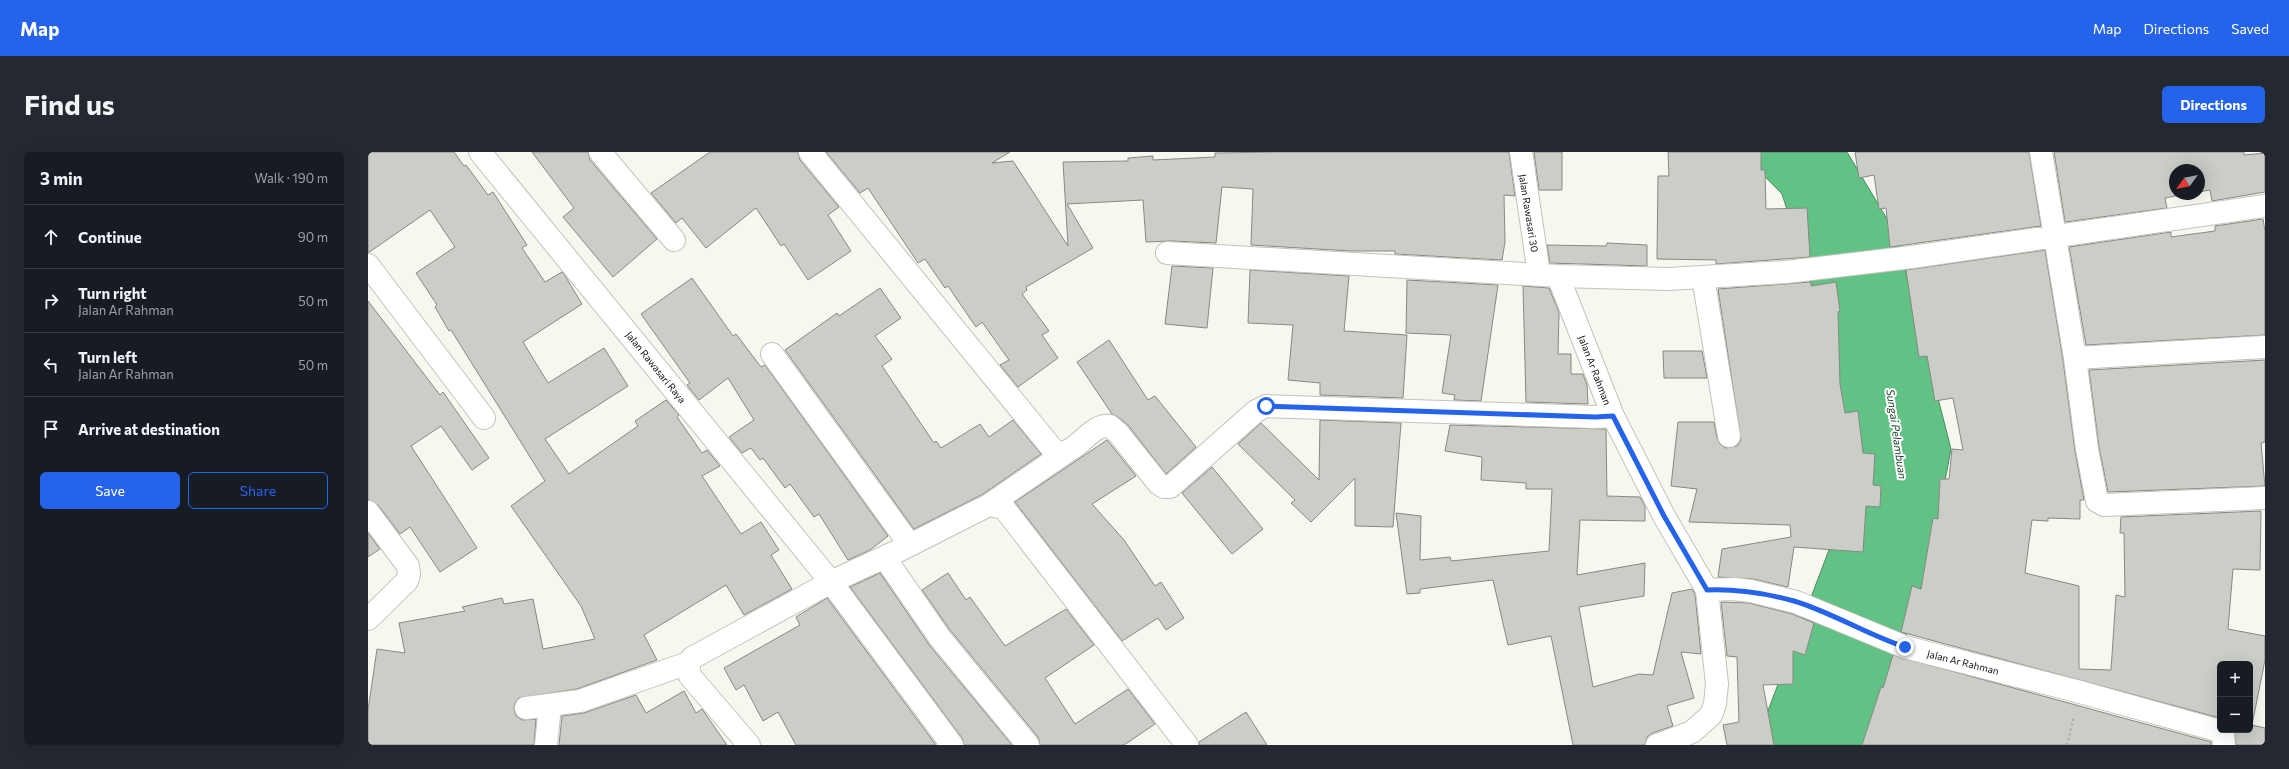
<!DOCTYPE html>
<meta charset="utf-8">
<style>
:root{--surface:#171b24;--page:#242831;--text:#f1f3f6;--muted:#9ea1a6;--line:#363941;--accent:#2563eb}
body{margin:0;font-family:Commissioner,sans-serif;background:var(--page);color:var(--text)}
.controls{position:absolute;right:12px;bottom:12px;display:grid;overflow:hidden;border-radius:6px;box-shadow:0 4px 16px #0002}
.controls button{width:36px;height:36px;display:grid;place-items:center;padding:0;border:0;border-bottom:1px solid var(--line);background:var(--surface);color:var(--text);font:20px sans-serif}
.compass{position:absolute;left:1801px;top:12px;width:36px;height:36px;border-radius:50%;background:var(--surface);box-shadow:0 4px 16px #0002;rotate:237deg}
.stop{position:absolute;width:12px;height:12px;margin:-9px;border:3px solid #2563eb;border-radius:50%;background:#fff}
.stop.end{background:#2563eb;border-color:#fff;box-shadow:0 1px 4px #0008}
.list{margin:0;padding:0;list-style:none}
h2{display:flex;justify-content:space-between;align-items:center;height:52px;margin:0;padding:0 16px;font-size:17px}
h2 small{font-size:13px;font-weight:400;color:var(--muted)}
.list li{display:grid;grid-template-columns:26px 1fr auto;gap:12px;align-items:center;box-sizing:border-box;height:64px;padding:0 16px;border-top:1px solid var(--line)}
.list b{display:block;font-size:15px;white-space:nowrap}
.list p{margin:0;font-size:13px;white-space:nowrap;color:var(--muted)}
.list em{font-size:13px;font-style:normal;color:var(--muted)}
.actions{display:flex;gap:8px;padding:12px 16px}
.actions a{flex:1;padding:9px 0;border:1px solid var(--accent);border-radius:6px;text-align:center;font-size:14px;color:var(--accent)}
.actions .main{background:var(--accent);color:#fff}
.icon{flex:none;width:22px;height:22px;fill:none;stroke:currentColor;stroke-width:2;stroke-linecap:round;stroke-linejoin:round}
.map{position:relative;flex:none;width:1897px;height:593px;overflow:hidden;border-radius:6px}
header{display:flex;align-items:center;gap:24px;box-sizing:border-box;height:56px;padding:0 20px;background:var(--accent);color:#fff}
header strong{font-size:19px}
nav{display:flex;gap:22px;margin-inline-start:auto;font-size:14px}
.intro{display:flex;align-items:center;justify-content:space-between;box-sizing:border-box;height:96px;padding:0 24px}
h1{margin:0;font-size:28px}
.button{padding:10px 18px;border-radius:6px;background:var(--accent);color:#fff;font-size:14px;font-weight:700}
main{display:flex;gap:24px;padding:0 24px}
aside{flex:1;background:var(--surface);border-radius:6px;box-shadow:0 4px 16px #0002}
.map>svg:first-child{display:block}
.water{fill:#62c184;stroke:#4a8c61}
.building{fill:#cbcec7;stroke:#868983}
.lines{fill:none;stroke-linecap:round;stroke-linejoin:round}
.minor-casing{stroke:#c3c3bb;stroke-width:24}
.path{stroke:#adada7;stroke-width:2.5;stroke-dasharray:2 3;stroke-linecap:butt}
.minor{stroke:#fff;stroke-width:22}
.route{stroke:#2563eb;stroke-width:5}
.labels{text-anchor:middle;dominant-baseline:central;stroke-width:4;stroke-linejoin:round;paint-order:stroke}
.street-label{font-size:10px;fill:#12120f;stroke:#fff}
.water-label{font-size:11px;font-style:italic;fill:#123b22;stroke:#fff}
</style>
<header>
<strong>Map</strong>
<nav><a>Map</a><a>Directions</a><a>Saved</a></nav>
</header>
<div class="intro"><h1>Find us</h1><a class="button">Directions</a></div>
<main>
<aside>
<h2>3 min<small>Walk · 190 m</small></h2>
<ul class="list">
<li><svg class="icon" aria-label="ahead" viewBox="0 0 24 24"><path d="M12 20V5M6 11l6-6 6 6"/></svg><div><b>Continue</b></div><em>90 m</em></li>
<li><svg class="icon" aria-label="right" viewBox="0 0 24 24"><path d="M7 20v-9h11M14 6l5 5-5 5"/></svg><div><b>Turn right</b><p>Jalan Ar Rahman</p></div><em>50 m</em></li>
<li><svg class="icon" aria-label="left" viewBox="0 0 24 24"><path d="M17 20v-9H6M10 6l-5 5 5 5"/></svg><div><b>Turn left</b><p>Jalan Ar Rahman</p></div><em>50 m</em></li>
<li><svg class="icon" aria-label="arrive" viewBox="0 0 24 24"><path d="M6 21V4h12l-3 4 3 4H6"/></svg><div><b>Arrive at destination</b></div></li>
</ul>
<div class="actions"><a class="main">Save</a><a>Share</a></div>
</aside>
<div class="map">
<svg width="1897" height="593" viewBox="0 0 1897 593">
<rect width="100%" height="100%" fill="#f7f7ef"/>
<path class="water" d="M 1373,0 L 1479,0 L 1528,82 L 1583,297 L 1563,403 L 1504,593 L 1387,593 L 1478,353 L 1448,149 L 1414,42 Z"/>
<path class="building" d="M 0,0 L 86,0 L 96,14 L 98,13 L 120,43 L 125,40 L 159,93 L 154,96 L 177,130 L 194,120 L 196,122 L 214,152 L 155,190 L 180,231 L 236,196 L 260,234 L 177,287 L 201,322 L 270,274 L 267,269 L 298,248 L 311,263 L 309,265 L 334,301 L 339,298 L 352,314 L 334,324 L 373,382 L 393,370 L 411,398 L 403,403 L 424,437 L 376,463 L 358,433 L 276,483 L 289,508 L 209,537 L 151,546 L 147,551 L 146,557 L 148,564 L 154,568 L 168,567 L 166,593 L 0,593 L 0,558 L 9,497 L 37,501 L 31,471 L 97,459 L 94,455 L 134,446 L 136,452 L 165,447 L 175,497 L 227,487 L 213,454 L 143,354 L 177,329 L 98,202 L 83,178 L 81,179 L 67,155 L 69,153 L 48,121 L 87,95 L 62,58 L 0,101 Z
M 164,0 L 220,0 L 222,8 L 289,87 L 245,125 L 195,65 L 206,56 Z
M 342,0 L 430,0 L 432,8 L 471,55 L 460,63 L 483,99 L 440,128 L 416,92 L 413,94 L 388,56 L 338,96 L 314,66 L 308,71 L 283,41 Z
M 458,0 L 642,0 L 624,11 L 645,9 L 700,94 L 695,10 L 760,9 L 760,6 L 785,4 L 785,8 L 847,5 L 847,1 L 906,0 L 1141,0 L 1147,44 L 1136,43 L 1137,90 L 1134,108 L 1027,102 L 1027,99 L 983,99 L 883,93 L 885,37 L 854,35 L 848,91 L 803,89 L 778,90 L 775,48 L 699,52 L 725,96 L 658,135 L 659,138 L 654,142 L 681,179 L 674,183 L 690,206 L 650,235 L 632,213 L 641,208 L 614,170 L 608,175 L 580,134 L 577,136 L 557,107 L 550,111 L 500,36 L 492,41 Z
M 1166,0 L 1194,0 L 1194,38 L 1171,38 Z
M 1300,0 L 1393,0 L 1393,18 L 1397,18 L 1398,57 L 1439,56 L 1442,105 L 1348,112 L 1348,108 L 1289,107 L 1290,24 L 1301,24 Z
M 1487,0 L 1661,0 L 1673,74 L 1522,95 L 1518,56 L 1511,57 L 1506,23 L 1491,26 Z
M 1686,0 L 1876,0 L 1876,3 L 1897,1 L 1897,40 L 1844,49 L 1842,38 L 1831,40 L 1831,18 L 1807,18 L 1807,42 L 1818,42 L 1797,46 L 1799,56 L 1697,70 Z
M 1895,67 L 1897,79 L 1897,183 L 1718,193 L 1701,95 L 1803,80 L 1803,85 L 1847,79 L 1847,74 Z
M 1239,91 L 1279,93 L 1279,114 L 1182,111 L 1179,93 L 1238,94 Z
M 1677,98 L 1695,208 L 1707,299 L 1716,348 L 1712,348 L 1712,367 L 1680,366 L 1680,369 L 1664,368 L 1657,421 L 1711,434 L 1711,517 L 1743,518 L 1748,443 L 1757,445 L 1756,381 L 1752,381 L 1753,365 L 1893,359 L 1892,418 L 1865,417 L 1860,477 L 1897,484 L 1897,508 L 1884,573 L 1897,576 L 1897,593 L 1868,593 L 1866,578 L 1882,578 L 1882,512 L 1852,512 L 1852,566 L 1533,480 L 1544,434 L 1553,437 L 1565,366 L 1570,367 L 1572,327 L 1581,327 L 1584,297 L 1595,298 L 1585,246 L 1567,249 L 1559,204 L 1551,205 L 1538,118 Z
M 804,114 L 845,116 L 839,176 L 797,172 Z
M 882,118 L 981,124 L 976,179 L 1039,183 L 1035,246 L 952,243 L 952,231 L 920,228 L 925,173 L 880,171 Z
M 324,126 L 365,184 L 368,182 L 393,215 L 397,213 L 520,384 L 502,398 L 480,408 L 451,362 L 446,365 L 422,332 L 417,336 L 395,306 L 392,308 L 383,296 L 374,301 L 361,285 L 386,268 L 360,226 L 331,248 L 319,233 L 322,231 L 273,162 Z
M 1039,128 L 1130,133 L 1113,249 L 1086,248 L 1087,243 L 1074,241 L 1083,183 L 1038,181 Z
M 1443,130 L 1443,134 L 1468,130 L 1472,159 L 1470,160 L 1472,232 L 1477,261 L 1490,259 L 1495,301 L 1507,302 L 1505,333 L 1513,334 L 1512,355 L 1498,354 L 1495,400 L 1426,395 L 1420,435 L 1385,427 L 1350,425 L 1354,397 L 1423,385 L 1422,373 L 1321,370 L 1329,337 L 1303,334 L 1310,270 L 1346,270 L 1349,286 L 1352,292 L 1357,296 L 1369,294 L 1373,288 L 1350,137 Z
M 1155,134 L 1181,136 L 1191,160 L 1190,202 L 1203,202 L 1203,222 L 1215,222 L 1219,233 L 1220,252 L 1158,250 Z
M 512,136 L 533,166 L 507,184 L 524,207 L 514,214 L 566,291 L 568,289 L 573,296 L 612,272 L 621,285 L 645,268 L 673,302 L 615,342 L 546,377 L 417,198 L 469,161 L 471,164 Z
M 0,149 L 72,243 L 75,240 L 121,306 L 104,318 L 73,274 L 43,294 L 109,396 L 72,420 L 42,375 L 32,382 L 10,353 L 0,348 Z
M 741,188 L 780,248 L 787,244 L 828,295 L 798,322 L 760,273 L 750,265 L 744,262 L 709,210 Z
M 1295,199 L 1334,199 L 1339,226 L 1296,226 Z
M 1897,208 L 1897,290 L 1893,291 L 1897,334 L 1740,340 L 1731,295 L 1721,218 Z
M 952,268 L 1033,271 L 1025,375 L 987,374 L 987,326 L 943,370 L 923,351 L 927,348 L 870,292 L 893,271 L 951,328 Z
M 1082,273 L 1238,277 L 1239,344 L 1272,345 L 1277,354 L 1277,369 L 1212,368 L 1209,423 L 1277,411 L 1276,444 L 1211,455 L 1225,535 L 1271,522 L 1285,523 L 1304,441 L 1324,437 L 1327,442 L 1333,502 L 1313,500 L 1326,546 L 1299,554 L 1305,574 L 1284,581 L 1279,585 L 1277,593 L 1205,593 L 1183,484 L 1140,493 L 1125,428 L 1052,437 L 1052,441 L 1039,442 L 1028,361 L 1053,364 L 1052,408 L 1082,405 L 1083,409 L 1181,399 L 1184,337 L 1158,337 L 1158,331 L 1113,328 L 1114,305 L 1077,299 Z
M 739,288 L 768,324 L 724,352 L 756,388 L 787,434 L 793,430 L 816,466 L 798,478 L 790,466 L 754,489 L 647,350 Z
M 844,315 L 895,377 L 864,402 L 814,341 Z
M 0,381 L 12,397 L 0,405 Z
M 512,421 L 562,494 L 644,593 L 596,593 L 594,586 L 482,435 Z
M 580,421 L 598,448 L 602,445 L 637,494 L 698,457 L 726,493 L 677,526 L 707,572 L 760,537 L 787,572 L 756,593 L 672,593 L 670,585 L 582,478 L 554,438 Z
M 459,446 L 568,593 L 428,593 L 410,560 L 395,569 L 376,533 L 368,538 L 356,516 L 432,473 L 428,465 Z
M 1353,450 L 1381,451 L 1424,462 L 1446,471 L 1437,503 L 1425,499 L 1425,532 L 1395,533 L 1406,593 L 1359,593 L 1355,573 L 1371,570 L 1369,505 L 1359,504 Z
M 1525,503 L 1843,590 L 1843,593 L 1494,593 L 1513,535 L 1515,536 Z
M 316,539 L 328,561 L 334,557 L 359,593 L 191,593 L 194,564 L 216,561 L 268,543 L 278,561 Z
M 878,560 L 899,593 L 831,593 L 831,590 Z"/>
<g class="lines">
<defs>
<path id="minor" d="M 112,0 L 463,430 L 584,593
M 232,0 L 306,88
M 442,0 L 687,300 C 708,306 721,271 742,274 L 750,281 L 790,331 L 796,335 L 802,335 L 888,259 L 898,254 L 1227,265 L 1245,264
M 1153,0 L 1171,122
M 1673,0 L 1707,206 L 1719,297 L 1729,349 L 1736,353 L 1897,346
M 799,101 L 1190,124 L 1300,127 L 1418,120 L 1544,105 L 1897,54
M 0,113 L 116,266
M 1190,124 L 1245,264 L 1296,364 L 1339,438 L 1349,532 L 1347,552 L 1343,563 L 1324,580 L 1289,593
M 1335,125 L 1361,284
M 404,202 L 542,393
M 1707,206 L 1897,195
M 621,353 L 697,301
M 0,360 L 40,414 L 41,422 L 39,429 L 0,467
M 517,406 L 572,486 L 660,593
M 1339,438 L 1366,437 L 1383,439 L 1428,450 L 1537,495 L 1712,540 L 1852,579 L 1855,582 L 1856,593
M 158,556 L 212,549 L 320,511
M 178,593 L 182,554
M 381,593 L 322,524 L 320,511 L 324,506 L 463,430 L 534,397 L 621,353 L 636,356 L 819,593"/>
</defs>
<use href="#minor" class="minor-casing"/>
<path class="path" d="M 1699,593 L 1706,564"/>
<use href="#minor" class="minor"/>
</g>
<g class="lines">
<path class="route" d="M 898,254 L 1227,265 L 1245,264 L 1296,364 L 1339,438 C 1369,437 1397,441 1426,449 C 1463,460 1500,483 1537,495"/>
</g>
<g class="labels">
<g class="street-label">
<text transform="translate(1161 61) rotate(81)">Jalan Rawasari 30</text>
<text transform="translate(288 215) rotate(51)">Jalan Rawasari Raya</text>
<text transform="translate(1227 218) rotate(69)">Jalan Ar Rahman</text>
<text transform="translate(1595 510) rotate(14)">Jalan Ar Rahman</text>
</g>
<g class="water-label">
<text transform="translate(1529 282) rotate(82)">Sungai Pelambuan</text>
</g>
</g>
</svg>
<div class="controls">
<button>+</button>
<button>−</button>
</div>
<svg class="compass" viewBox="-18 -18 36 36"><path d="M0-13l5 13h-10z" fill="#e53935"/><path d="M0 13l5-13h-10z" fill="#9ea1a6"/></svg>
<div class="stop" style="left:898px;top:254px"></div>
<div class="stop end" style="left:1537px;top:495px"></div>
</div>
</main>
